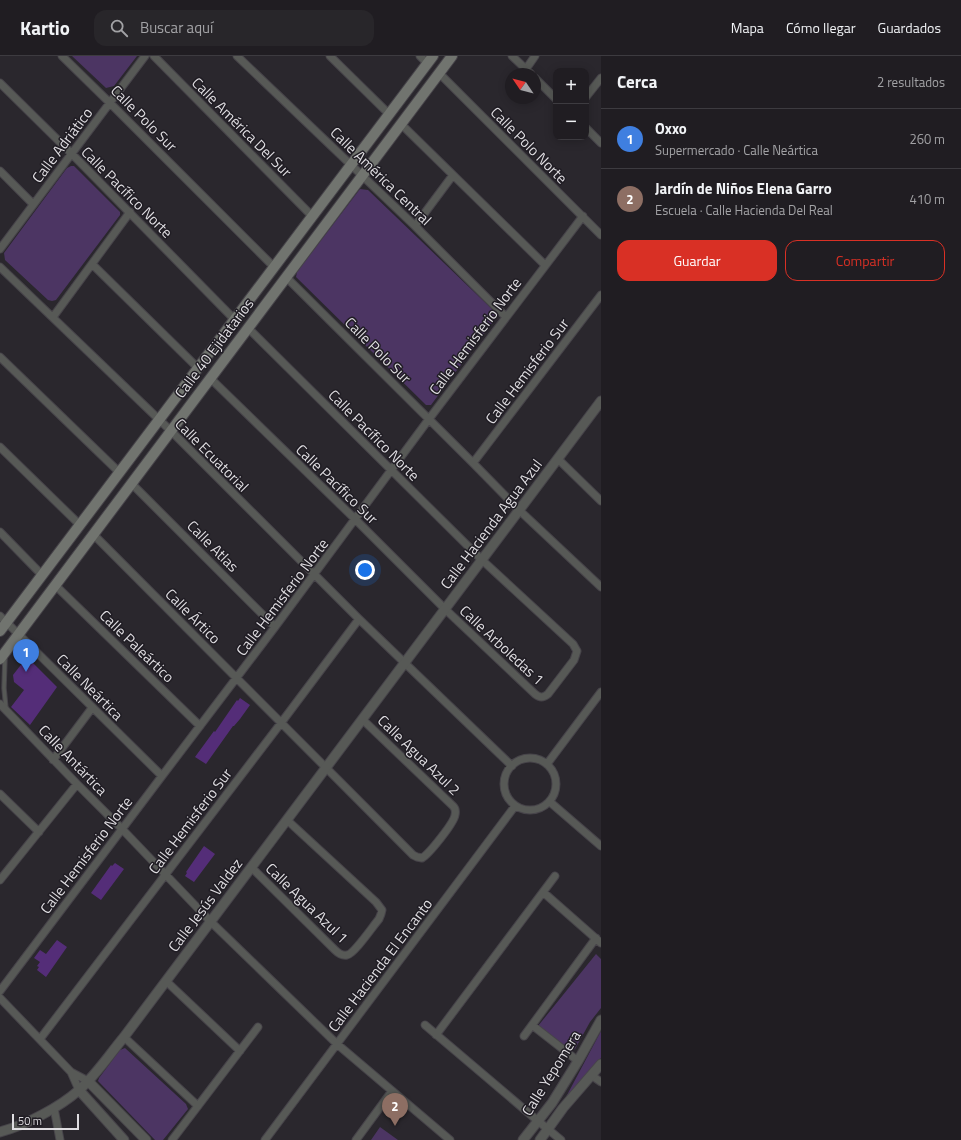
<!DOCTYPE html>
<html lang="es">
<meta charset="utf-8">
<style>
:root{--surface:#201d22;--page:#28262a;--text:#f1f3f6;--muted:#a2a2a5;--line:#3d3b40;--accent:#d93025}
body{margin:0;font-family:"Titillium Web",sans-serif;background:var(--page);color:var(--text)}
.controls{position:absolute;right:12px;top:12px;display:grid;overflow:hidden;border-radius:8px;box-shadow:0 2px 10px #0003}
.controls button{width:36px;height:36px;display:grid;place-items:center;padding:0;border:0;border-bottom:1px solid var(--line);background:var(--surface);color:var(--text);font:20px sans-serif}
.compass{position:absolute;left:505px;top:12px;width:36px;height:36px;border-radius:50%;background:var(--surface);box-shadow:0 2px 10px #0003;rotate:305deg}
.scale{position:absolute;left:12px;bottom:10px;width:67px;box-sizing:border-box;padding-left:4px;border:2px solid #dfdde1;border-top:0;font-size:11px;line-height:14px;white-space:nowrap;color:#dfdde1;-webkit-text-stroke:3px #201d24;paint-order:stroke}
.you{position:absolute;left:365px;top:514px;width:14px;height:14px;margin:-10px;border:3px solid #fff;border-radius:50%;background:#1a73e8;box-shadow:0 0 0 6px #1a73e833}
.badge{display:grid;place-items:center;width:26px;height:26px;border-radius:50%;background:var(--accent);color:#fff;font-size:13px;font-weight:700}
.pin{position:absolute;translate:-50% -33px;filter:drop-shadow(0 1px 2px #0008)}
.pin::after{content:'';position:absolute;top:21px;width:14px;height:12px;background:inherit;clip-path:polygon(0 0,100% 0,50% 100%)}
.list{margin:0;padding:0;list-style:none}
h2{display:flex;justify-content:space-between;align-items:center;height:52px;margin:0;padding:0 16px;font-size:17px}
h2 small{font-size:13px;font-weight:400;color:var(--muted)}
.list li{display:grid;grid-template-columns:26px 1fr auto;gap:12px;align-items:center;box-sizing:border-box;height:60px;padding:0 16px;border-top:1px solid var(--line)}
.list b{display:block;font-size:15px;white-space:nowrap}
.list p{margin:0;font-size:13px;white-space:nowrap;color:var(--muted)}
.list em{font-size:13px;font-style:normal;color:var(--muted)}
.actions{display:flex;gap:8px;padding:12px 16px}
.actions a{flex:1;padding:9px 0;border:1px solid var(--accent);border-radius:12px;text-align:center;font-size:14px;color:var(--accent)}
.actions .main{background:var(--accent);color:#fff}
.icon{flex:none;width:22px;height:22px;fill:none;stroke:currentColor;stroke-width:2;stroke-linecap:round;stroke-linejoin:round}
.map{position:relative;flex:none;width:601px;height:1084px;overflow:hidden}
header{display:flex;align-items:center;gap:24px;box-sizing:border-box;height:56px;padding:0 20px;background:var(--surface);border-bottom:1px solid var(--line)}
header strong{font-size:19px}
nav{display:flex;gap:22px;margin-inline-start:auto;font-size:14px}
.search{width:280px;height:36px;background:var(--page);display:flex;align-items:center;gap:10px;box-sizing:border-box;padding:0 14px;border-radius:12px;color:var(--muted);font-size:15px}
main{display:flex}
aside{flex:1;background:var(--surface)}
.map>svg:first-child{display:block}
.green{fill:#4c3563}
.building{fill:#542d78}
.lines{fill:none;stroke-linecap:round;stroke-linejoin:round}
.service-casing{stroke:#47444a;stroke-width:5.5}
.minor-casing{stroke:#47444a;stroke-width:9}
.tertiary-casing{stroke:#47444a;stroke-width:11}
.secondary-casing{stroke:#47444a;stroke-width:12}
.service{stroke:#575956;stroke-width:3.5}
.minor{stroke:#575956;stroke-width:7}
.tertiary{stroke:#575956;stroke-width:9}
.secondary{stroke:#71746f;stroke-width:10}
.labels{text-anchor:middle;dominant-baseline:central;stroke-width:3;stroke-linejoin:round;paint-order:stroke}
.street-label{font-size:15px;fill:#dfdde1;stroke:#201d24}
</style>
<header>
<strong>Kartio</strong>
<div class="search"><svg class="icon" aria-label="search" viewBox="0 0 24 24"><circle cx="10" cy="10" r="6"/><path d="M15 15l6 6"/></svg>Buscar aquí</div>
<nav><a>Mapa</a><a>Cómo llegar</a><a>Guardados</a></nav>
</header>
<main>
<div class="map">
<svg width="601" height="1084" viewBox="0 0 601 1084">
<rect width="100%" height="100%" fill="#2a272d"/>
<path class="green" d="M 72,0 L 137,0 L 114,30 L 106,32 Z
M 71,110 L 74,110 L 120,156 L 120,159 L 56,244 L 52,245 L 48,244 L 5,204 L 4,197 L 67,112 Z
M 360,133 L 368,134 L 495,256 L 495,263 L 431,349 L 426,349 L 296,221 L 297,216 Z
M 596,898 L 601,903 L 601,952 L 590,966 L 575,993 L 570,995 L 538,970 Z
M 601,975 L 601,1002 L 566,1041 Z
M 125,992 L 186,1048 L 188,1053 L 163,1084 L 155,1084 L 98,1025 L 99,1022 L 120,994 Z
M 380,1071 L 398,1084 L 371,1084 Z"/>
<path class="building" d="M 27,601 L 57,631 L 30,669 L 11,651 L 24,634 L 14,626 L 13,619 Z
M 240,642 L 250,649 L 240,663 L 234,670 L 233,670 L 206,708 L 195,701 L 214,675 L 215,676 L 237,644 L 238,645 Z
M 204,790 L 215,798 L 194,826 L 185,820 L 187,817 L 186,816 Z
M 115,807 L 124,813 L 101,844 L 91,837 L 111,809 L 112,810 Z
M 57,884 L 67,891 L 46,921 L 37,914 L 39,911 L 37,910 L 40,906 L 34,902 L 40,894 L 46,898 Z"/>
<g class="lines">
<defs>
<path id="service" d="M 5,601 L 4,632 L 6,653"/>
<path id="minor" d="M 62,0 L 110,47 L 274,211
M 154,0 L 312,160
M 237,0 L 415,170 L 506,261
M 330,0 L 389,58
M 420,0 L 427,7
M 512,0 L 531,18
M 526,13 L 535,0
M 439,17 L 601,179
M 535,22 L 556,43
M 0,27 L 72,98 L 234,263
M 586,41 L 601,22
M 401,68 L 545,209
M 586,72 L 601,87
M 0,115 L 33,148
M 415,170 L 453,119
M 0,193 L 145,0
M 92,208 L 198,312
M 0,211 L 171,375 L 359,563 L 512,710
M 286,221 L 473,407 L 519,454 L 601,531
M 53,261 L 130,156
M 0,301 L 119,416
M 210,322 L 355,463 L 445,553 L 535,638 C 540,642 543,642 548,638 L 574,604 L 577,595 L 573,588 L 482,504 L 248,272
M 0,391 L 80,469
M 558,403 L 601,445
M 473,407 L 601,239
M 131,427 L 275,571
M 0,476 L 42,519
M 93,478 L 413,799 L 417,801 L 422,802 C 429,798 454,767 455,759 C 456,755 455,752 453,750 L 362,663
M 55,529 L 200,670
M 0,560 L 162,720
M 0,648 L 77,728 L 122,773 L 210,865 L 337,988 L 450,1084
M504 728a26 26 0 1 1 52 0a26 26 0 1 1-52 0Z
M 53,704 L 92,652
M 547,708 L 601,636
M 0,738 L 39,776
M 550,746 L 601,790
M 251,811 L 335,894 C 338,897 342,900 347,899 C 354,898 373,870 379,863 L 381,858 L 382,854 L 376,846 L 287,764
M 0,824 L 77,728
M 543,836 L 601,887
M 166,925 L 240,995
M 0,935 L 162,720 L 275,571 L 429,363 L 583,160
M 0,942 L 71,1016 L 88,1025
M 425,969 L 538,1065 L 561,1084
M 532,969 L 578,1005
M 436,979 L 555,820
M 524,980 L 596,882
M 124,981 L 198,1050
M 40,983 L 281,667 L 359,563
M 71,1016 L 79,1034
M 591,1019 L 601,1026
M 54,1052 L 60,1084
M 172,1084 L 258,971
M 265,1084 L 515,750
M 356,1084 L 392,1035"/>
<path id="tertiary" d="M 88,1025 L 146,1084
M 79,1034 L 124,1084
M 0,1076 C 26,1069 60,1051 79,1034 C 96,1019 109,999 124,981 L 601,345
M 523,1084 L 552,1047 L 578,1005 L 601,964
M 540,1084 L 563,1052 L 601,1008"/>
<path id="secondary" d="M 0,575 L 433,0
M 0,603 L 452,0"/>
</defs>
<use href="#service" class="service-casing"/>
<use href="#minor" class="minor-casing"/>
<use href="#tertiary" class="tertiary-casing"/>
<use href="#secondary" class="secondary-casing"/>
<use href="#service" class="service"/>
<use href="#minor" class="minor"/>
<use href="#tertiary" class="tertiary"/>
<use href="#secondary" class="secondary"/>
</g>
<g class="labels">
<g class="street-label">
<text transform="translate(144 62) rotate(45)">Calle Polo Sur</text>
<text transform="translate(242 71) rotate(45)">Calle América Del Sur</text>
<text transform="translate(62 89) rotate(-53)">Calle Adriático</text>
<text transform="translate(529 89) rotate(45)">Calle Polo Norte</text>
<text transform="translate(381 120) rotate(44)">Calle América Central</text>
<text transform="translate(127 136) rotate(45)">Calle Pacífico Norte</text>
<text transform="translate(475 280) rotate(-53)">Calle Hemisferio Norte</text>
<text transform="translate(214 292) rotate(-53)">Calle 40 Ejidatarios</text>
<text transform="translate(378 294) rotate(45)">Calle Polo Sur</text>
<text transform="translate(527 315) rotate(-53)">Calle Hemisferio Sur</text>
<text transform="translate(374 379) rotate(45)">Calle Pacífico Norte</text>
<text transform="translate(212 399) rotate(45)">Calle Ecuatorial</text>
<text transform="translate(337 428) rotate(44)">Calle Pacífico Sur</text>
<text transform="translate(491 468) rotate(-53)">Calle Hacienda Agua Azul</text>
<text transform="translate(213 490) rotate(45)">Calle Atlas</text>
<text transform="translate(282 541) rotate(-53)">Calle Hemisferio Norte</text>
<text transform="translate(193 560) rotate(45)">Calle Ártico</text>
<text transform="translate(502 589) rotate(43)">Calle Arboledas 1</text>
<text transform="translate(137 590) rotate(44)">Calle Paleártico</text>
<text transform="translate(90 631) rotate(45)">Calle Neártica</text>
<text transform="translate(419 699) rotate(44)">Calle Agua Azul 2</text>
<text transform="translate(73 704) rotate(46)">Calle Antártica</text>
<text transform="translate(190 765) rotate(-53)">Calle Hemisferio Sur</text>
<text transform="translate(86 799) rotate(-53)">Calle Hemisferio Norte</text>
<text transform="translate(307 847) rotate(44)">Calle Agua Azul 1</text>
<text transform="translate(205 849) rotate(-53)">Calle Jesús Valdez</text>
<text transform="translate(380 909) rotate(-53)">Calle Hacienda El Encanto</text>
<text transform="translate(551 1017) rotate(-58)">Calle Yepomera</text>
</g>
</g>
</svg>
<div class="controls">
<button>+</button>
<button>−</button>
</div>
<svg class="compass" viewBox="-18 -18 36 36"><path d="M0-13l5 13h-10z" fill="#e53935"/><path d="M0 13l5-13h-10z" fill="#a2a2a5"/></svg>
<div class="scale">50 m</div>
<div class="you"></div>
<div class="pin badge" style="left:26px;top:616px;background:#3f7fe0">1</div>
<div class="pin badge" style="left:395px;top:1070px;background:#8d6e63">2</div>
</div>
<aside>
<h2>Cerca<small>2 resultados</small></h2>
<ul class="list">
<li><span class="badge" style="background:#3f7fe0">1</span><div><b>Oxxo</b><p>Supermercado · Calle Neártica</p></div><em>260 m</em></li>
<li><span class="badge" style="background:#8d6e63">2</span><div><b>Jardín de Niños Elena Garro</b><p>Escuela · Calle Hacienda Del Real</p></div><em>410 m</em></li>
</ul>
<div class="actions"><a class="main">Guardar</a><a>Compartir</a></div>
</aside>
</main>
